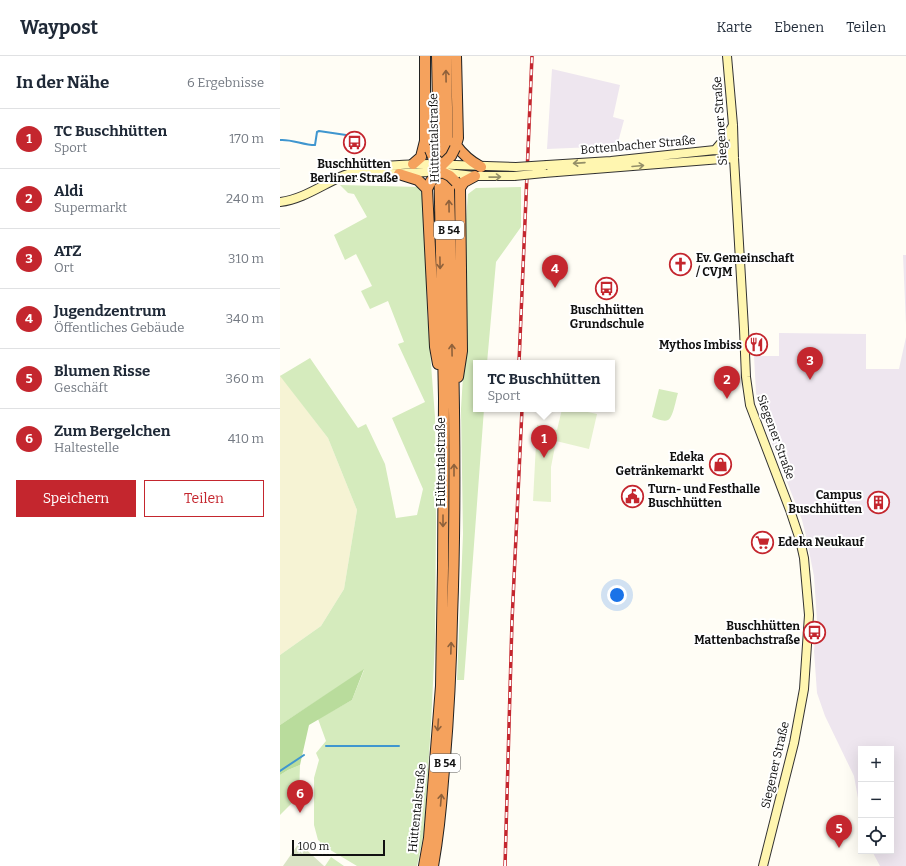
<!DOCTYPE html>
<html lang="de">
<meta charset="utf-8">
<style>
:root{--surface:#fff;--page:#f2f2f3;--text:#1f2937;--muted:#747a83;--line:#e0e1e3;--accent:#c4262e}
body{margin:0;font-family:Bitter,serif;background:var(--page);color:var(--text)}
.controls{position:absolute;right:12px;bottom:12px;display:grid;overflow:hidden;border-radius:0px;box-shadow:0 4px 16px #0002}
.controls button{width:36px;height:36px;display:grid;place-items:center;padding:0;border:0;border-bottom:1px solid var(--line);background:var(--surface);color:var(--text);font:20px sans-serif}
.scale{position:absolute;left:12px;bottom:10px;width:93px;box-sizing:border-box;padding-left:4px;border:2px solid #111;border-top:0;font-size:11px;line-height:14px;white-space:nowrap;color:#111;-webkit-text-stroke:3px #fff;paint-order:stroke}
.you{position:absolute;left:337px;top:539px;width:14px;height:14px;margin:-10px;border:3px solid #fff;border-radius:50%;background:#1a73e8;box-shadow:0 0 0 6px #1a73e833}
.badge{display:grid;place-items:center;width:26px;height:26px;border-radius:50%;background:var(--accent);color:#fff;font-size:13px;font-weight:700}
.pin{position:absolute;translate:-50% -33px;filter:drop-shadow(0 1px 2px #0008)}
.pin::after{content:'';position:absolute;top:21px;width:14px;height:12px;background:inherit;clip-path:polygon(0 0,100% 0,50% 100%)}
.popup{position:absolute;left:193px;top:304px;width:142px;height:52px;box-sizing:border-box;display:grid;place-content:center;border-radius:0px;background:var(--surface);filter:drop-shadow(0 1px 3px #0005);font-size:13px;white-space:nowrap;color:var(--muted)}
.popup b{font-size:15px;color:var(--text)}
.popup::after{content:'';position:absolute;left:50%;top:100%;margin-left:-8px;border:8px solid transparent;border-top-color:var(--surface)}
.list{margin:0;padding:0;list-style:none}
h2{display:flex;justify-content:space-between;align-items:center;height:52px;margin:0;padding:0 16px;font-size:17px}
h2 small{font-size:13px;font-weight:400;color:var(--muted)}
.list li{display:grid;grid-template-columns:26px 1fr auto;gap:12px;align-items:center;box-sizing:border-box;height:60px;padding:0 16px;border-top:1px solid var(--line)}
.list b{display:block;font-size:15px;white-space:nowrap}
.list p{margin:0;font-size:13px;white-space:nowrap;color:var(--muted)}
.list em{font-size:13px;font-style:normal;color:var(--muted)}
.actions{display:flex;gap:8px;padding:12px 16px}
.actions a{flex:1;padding:9px 0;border:1px solid var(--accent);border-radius:0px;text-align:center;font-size:14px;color:var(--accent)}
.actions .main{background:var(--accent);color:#fff}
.icon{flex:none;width:22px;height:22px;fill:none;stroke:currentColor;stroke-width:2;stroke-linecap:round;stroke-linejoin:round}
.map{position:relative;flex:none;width:626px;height:810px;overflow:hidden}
header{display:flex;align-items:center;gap:24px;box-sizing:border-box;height:56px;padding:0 20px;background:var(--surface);border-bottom:1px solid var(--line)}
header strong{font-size:19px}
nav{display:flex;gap:22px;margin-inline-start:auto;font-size:14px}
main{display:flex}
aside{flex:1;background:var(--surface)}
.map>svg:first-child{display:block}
.industrial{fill:#eee6ef}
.farmland{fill:#f6f3d4}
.green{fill:#d5ebbd}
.forest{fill:#b9dc9c}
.cemetery{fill:#d9e3c4}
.pitch{fill:#e6f2cf}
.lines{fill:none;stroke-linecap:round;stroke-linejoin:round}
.stream{stroke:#3f96cf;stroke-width:2}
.secondary-casing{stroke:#333;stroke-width:10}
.highway-casing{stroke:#222;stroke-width:12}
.secondary{stroke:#fff6b0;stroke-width:8}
.highway{stroke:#f5a25d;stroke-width:10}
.rail-casing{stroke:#c4262e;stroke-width:3.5}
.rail{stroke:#fff;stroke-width:2;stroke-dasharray:6;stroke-linecap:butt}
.secondary-bridge-casing{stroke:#333;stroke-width:10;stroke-linecap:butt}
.highway-bridge-casing{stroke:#222;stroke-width:12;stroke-linecap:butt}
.secondary-bridge{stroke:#fff6b0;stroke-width:8}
.highway-bridge{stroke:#f5a25d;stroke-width:10}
.oneway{stroke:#8e613b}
.oneway2{stroke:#948f68}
.labels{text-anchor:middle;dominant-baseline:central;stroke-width:4;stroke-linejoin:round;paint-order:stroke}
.shield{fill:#fff;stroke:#585858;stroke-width:1}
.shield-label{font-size:11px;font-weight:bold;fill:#111}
.street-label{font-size:12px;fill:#111;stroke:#fff}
.poi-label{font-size:12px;font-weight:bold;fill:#111;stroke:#fff;text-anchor:end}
</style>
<header>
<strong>Waypost</strong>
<nav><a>Karte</a><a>Ebenen</a><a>Teilen</a></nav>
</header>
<main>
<aside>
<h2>In der Nähe<small>6 Ergebnisse</small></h2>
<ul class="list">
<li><span class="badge">1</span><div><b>TC Buschhütten</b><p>Sport</p></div><em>170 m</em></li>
<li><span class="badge">2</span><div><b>Aldi</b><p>Supermarkt</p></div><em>240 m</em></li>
<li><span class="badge">3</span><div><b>ATZ</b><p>Ort</p></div><em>310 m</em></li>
<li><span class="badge">4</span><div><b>Jugendzentrum</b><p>Öffentliches Gebäude</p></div><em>340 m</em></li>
<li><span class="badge">5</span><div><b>Blumen Risse</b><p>Geschäft</p></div><em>360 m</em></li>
<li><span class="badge">6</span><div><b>Zum Bergelchen</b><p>Haltestelle</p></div><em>410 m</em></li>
</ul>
<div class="actions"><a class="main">Speichern</a><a>Teilen</a></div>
</aside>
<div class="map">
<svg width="626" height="810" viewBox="0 0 626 810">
<rect width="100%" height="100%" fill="#fffdf5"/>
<path class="industrial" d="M 272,13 L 340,29 L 333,61 L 344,64 L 337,90 L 267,93 Z
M 623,199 L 626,199 L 626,269 Z
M 499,277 L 586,278 L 586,313 L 619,313 L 626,281 L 626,810 L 600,810 L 592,795 L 611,795 L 611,693 L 581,693 L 581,759 L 574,720 L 545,660 L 537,637 L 534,595 L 537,565 L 534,520 L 526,480 L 522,464 L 487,375 L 476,337 L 474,300 L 499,300 Z"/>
<path class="farmland" d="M 0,319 L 48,382 L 77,454 L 64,533 L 41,570 L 0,599 Z"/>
<path class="green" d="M 60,129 L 139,131 L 144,143 L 147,255 L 155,361 L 156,466 L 155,586 L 151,668 L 144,777 L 137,810 L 77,810 L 42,789 L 38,784 L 34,769 L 34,722 L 39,704 L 36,697 L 46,685 L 38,663 L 72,644 L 84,614 L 0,669 L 0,599 L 41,570 L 64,533 L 77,454 L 48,382 L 0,320 L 30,302 L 78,372 L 86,368 L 105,408 L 116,462 L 137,459 L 143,433 L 112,362 L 145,346 L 118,288 L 124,286 L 108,245 L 90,253 L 81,235 L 92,230 L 76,198 L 65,204 L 54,179 L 87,161 L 74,138 L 68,137 Z
M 241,131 L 241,171 L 216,206 L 207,307 L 196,307 L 196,353 L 204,353 L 184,624 L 177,624 L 183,478 L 181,353 L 186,270 L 185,176 L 188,138 L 196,132 Z
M 379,333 L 398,337 C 396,343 393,362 388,364 C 384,366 377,363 372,361 Z
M 20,709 L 19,740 L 0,759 L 0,719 L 8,714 Z
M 51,801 L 64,810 L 45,810 Z"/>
<path class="forest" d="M 84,613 L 72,644 L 29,669 L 20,709 L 8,714 L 0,719 L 0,669 Z"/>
<path class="cemetery" d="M 19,787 L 44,810 L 3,810 Z"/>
<path class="pitch" d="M 282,353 L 294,353 L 317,358 L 309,393 L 276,385 L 271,411 L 271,446 L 253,445 L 257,369 L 277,374 Z"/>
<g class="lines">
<path class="stream" d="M 0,84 C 12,83 23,89 35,89 L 37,76 L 39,75 L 66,79
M 46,690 L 119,690
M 0,715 L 24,699"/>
<defs>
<path id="secondary" d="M 447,0 L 453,69 L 454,102 L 464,273 L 466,321 L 470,349 L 510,454 L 520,484 L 524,502 L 529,559 L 524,633 L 514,687 L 483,810
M 435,94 L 446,81 L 453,69
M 175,109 L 236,111
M 267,109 L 331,105 L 435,94 C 444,94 448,95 454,102
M 264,117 L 454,102
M 176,118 L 195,120 L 234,120
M 78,119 L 150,116
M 0,146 C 24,143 43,128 65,119 C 89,110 125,108 150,108"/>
<path id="highway" d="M 176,89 C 183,99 190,105 201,111
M 175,92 L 178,82 L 176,0
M 133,108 L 141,101 L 145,85 L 145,0
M 119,118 L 138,124 L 147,133
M 151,125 L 147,133 L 155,291 L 158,308
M 176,126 L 180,132 L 182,295 L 178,321
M 180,132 L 184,126 L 195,120
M 144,810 L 149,782 L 161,630 L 163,512 L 164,342 L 157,0
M 153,810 C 158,782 161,754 163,725 C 168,671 171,617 172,562 C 179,375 169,187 166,0"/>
</defs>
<use href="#secondary" class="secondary-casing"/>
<use href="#highway" class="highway-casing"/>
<use href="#secondary" class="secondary"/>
<use href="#highway" class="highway"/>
<defs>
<path id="rail" d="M 239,307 L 252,0
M 225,810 L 232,565 L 242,353"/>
</defs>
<use href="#rail" class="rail-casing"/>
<use href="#rail" class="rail"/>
<defs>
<path id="secondary-bridge" d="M 150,108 L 175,109
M 236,111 L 267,109
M 150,116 L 162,116 L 176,118
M 234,120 L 264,117"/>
<path id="highway-bridge" d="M 150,94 L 153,101 L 162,109 L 171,100 L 175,92
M 151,125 L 156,119 L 162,116 L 170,120 L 176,126"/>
</defs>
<use href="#secondary-bridge" class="secondary-bridge-casing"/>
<use href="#highway-bridge" class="highway-bridge-casing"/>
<use href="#secondary-bridge" class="secondary-bridge"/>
<use href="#highway-bridge" class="highway-bridge"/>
</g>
<defs><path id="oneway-shaft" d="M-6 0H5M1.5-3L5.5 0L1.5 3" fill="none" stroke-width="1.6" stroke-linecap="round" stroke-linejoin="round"/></defs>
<g class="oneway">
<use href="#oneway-shaft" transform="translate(166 20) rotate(-91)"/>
<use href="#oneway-shaft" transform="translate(169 150) rotate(-91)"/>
<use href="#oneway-shaft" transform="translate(160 207) rotate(89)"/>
<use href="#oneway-shaft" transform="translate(172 294) rotate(-91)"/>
<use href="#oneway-shaft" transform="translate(174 414) rotate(-90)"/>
<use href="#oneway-shaft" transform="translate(163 465) rotate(90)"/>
<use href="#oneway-shaft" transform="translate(171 592) rotate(-88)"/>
<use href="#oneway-shaft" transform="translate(158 669) rotate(94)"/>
<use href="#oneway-shaft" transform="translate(161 744) rotate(-85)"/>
</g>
<g class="oneway2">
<use href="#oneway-shaft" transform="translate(299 107) rotate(176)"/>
<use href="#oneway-shaft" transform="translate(358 110) rotate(-5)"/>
<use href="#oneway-shaft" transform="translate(215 121) rotate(-1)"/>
</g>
<defs>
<symbol id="bus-ring" viewBox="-11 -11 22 22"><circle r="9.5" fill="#fff" stroke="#c4262e" stroke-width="1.5"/><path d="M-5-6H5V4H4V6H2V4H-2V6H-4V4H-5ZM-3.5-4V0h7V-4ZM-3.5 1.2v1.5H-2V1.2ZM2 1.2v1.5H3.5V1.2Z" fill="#c4262e"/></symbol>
<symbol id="church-ring" viewBox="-11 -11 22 22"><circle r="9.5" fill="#fff" stroke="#c4262e" stroke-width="1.5"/><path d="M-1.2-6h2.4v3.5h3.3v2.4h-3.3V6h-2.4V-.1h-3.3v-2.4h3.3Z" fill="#c4262e"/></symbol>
<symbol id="restaurant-ring" viewBox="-11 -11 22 22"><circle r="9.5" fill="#fff" stroke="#c4262e" stroke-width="1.5"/><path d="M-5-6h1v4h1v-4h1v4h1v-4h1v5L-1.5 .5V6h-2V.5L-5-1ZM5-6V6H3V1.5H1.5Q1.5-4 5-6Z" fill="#c4262e"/></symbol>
<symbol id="shop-ring" viewBox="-11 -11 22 22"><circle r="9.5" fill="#fff" stroke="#c4262e" stroke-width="1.5"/><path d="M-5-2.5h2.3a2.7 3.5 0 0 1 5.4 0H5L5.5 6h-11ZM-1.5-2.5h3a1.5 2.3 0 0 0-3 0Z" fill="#c4262e"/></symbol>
<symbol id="civic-ring" viewBox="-11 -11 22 22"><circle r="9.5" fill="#fff" stroke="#c4262e" stroke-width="1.5"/><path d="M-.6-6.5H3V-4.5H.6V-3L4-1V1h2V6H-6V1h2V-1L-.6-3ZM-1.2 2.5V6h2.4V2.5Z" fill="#c4262e"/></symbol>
<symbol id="building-ring" viewBox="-11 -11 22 22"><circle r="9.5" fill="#fff" stroke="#c4262e" stroke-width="1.5"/><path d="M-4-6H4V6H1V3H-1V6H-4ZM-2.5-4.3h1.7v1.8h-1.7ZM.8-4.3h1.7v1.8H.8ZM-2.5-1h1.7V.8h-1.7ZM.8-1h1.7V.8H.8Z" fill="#c4262e"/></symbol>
<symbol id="supermarket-ring" viewBox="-11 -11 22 22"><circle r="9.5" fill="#fff" stroke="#c4262e" stroke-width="1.5"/><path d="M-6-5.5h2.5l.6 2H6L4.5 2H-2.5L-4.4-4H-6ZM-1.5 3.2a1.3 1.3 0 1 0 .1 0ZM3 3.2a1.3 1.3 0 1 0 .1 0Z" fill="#c4262e"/></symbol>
</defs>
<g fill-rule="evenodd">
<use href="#bus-ring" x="62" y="74" width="25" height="25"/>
<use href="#church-ring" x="388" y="196" width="25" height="25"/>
<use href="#bus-ring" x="314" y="220" width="25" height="25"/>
<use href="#restaurant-ring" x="464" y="276" width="25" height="25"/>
<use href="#shop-ring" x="428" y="396" width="25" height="25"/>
<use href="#civic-ring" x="340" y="428" width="25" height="25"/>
<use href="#building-ring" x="586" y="434" width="25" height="25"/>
<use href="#supermarket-ring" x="470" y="474" width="25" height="25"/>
<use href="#bus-ring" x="522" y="564" width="25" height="25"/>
</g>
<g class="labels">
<g class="shield">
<rect x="154" y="165" width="30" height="18" rx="3"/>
<rect x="150" y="698" width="30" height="18" rx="3"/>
</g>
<g class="shield-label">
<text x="169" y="174">B 54</text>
<text x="165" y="707">B 54</text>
</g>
<g class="street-label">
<text transform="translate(440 65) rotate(-94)">Siegener Straße</text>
<text transform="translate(154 82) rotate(-91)">Hüttentalstraße</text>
<text transform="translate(358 89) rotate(-5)">Bottenbacher Straße</text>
<text transform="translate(496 381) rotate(70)">Siegener Straße</text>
<text transform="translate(161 406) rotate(-90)">Hüttentalstraße</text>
<text transform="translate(495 709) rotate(-77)">Siegener Straße</text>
<text transform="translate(137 752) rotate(-84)">Hüttentalstraße</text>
</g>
<g class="poi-label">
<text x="74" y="108" text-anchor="middle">Buschhütten<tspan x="74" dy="14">Berliner Straße</tspan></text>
<text x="416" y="202" text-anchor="start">Ev. Gemeinschaft<tspan x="416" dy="14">/ CVJM</tspan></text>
<text x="327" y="254" text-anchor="middle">Buschhütten<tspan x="327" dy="14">Grundschule</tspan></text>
<text x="462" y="289">Mythos Imbiss</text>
<text x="424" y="401">Edeka<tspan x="424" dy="14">Getränkemarkt</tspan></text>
<text x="368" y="433" text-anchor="start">Turn- und Festhalle<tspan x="368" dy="14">Buschhütten</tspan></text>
<text x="582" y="439">Campus<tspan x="582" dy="14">Buschhütten</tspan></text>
<text x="498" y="486" text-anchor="start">Edeka Neukauf</text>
<text x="520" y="570">Buschhütten<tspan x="520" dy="14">Mattenbachstraße</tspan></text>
</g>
</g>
</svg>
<div class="controls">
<button>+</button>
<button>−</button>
<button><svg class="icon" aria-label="locate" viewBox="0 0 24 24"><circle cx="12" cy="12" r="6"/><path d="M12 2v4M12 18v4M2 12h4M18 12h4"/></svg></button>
</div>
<div class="scale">100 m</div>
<div class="you"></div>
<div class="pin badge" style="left:264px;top:402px">1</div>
<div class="popup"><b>TC Buschhütten</b>Sport</div>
<div class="pin badge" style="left:447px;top:343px">2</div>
<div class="pin badge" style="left:530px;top:324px">3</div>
<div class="pin badge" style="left:275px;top:232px">4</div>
<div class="pin badge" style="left:559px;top:792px">5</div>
<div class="pin badge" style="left:20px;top:757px">6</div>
</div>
</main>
